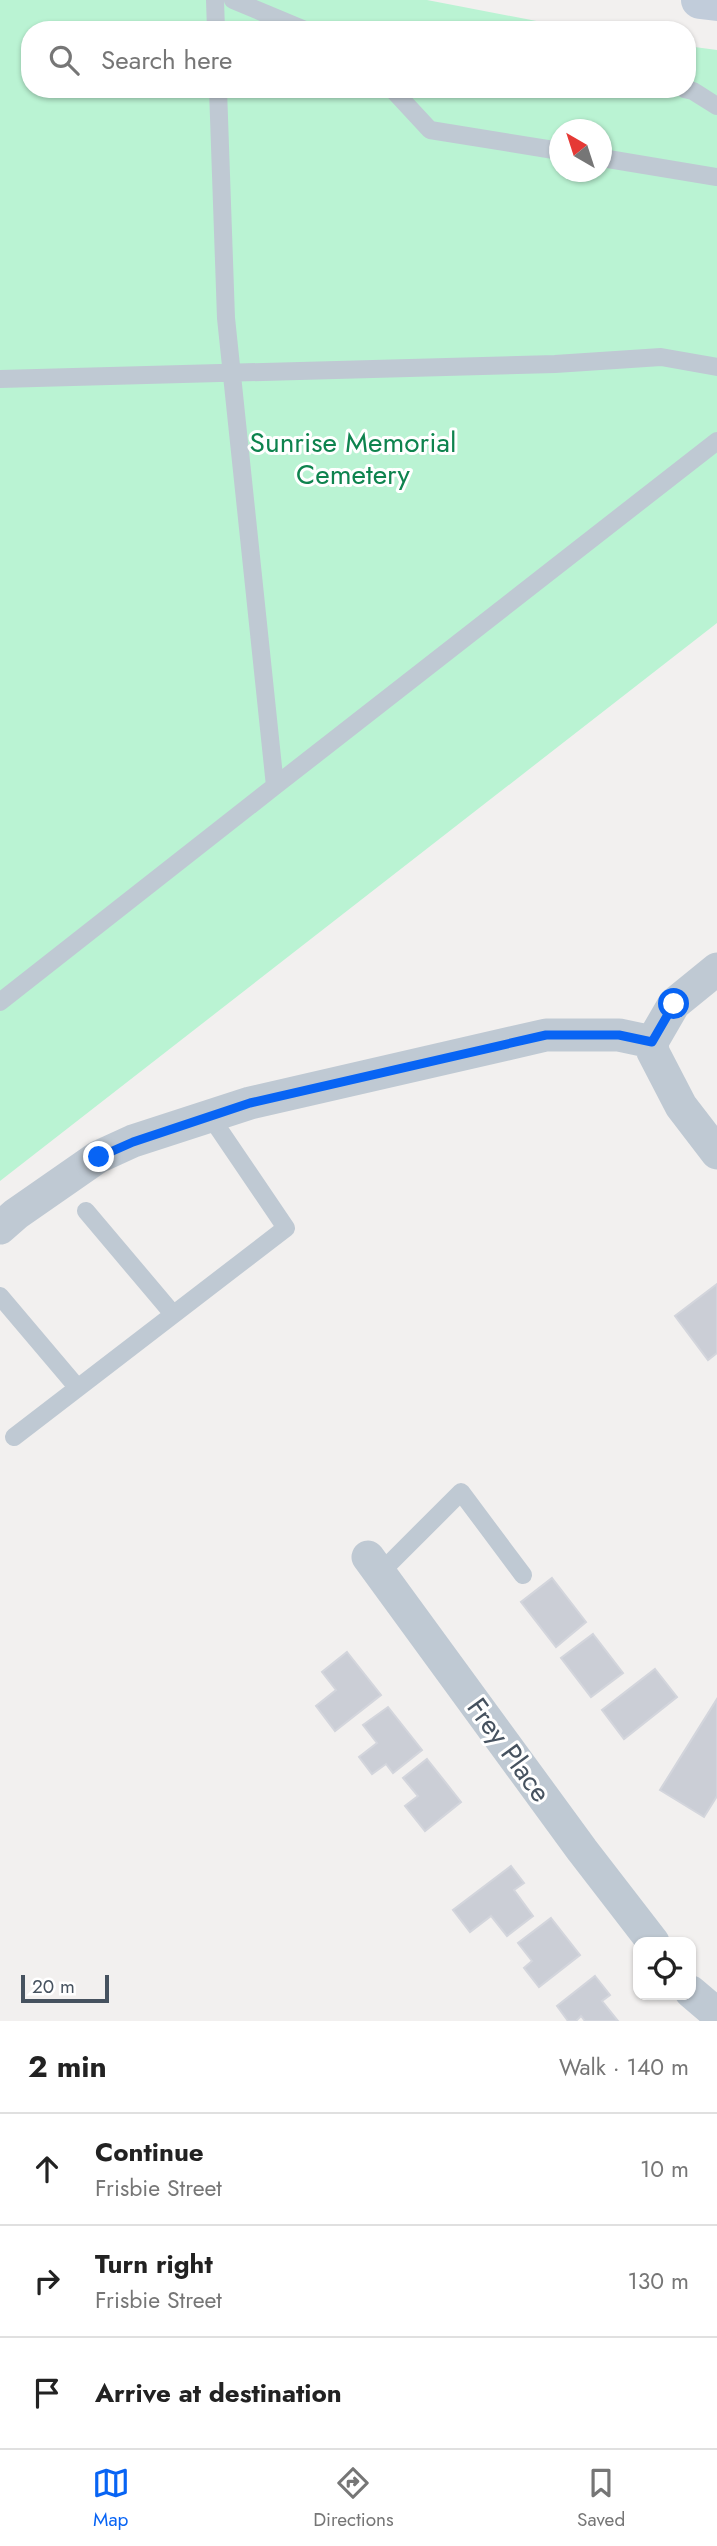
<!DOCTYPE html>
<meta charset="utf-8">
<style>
:root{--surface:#fff;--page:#f2f2f2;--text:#222;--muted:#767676;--line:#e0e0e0;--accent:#0864f4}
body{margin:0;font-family:Jost,sans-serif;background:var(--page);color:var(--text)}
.controls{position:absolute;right:21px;bottom:21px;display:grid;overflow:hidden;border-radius:14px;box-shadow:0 2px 5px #0004}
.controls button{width:63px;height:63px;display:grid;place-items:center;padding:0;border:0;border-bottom:2px solid var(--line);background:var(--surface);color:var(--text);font:35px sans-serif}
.compass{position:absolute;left:549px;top:119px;width:63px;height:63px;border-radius:50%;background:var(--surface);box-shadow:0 2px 5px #0004;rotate:321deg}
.scale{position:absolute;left:21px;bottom:18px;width:88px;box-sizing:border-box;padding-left:7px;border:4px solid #46525f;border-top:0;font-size:19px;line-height:24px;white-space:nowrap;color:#46525f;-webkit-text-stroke:5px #fff;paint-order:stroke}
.stop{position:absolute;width:21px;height:21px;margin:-16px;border:5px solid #0864f4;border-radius:50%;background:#fff}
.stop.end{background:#0864f4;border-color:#fff;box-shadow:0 2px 7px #0008}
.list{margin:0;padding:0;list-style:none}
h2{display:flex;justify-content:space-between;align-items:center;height:91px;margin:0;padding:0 28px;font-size:30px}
h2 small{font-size:23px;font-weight:400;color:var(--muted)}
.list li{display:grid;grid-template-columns:46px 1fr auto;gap:21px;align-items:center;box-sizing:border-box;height:112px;padding:0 28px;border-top:2px solid var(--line)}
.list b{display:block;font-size:26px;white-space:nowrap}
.list p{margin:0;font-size:23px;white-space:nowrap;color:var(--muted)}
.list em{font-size:23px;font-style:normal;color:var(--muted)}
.icon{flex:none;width:38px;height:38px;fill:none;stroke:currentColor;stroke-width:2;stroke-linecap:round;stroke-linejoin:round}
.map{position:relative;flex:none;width:717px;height:2021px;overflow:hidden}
.search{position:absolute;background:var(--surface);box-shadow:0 2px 5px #0004;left:21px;right:21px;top:21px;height:77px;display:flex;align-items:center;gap:18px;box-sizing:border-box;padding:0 24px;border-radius:28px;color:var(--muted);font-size:26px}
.sheet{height:427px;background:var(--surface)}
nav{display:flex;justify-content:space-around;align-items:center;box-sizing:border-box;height:98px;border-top:2px solid var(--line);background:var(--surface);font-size:19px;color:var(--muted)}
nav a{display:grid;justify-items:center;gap:4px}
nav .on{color:var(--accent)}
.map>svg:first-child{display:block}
.green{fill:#baf3d3;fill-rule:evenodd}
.building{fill:#cbced6;stroke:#d3d5dc;stroke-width:2}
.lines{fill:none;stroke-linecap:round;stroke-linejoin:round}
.lane{stroke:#bfc9d3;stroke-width:18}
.street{stroke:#bfc9d3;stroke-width:33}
.secondary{stroke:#c1ccda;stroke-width:38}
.route{stroke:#0864f4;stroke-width:9}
.labels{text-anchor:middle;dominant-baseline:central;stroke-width:6;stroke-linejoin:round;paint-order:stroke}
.park-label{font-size:28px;fill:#0e834e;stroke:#fff}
.street-label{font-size:28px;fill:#46525f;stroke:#fff}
</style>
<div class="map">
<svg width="717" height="2021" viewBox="0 0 717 2021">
<rect width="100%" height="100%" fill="#f2f0ef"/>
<path class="green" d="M 0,0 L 427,0 L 583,30 L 30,30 L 30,89 L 687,89 L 687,46 L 717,50 L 717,623 L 0,1181 ZM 560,130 L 602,130 L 602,172 L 560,172 Z"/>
<path class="building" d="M 717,1284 L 717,1353 L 708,1360 L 675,1316 Z
M 552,1578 L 586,1622 L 556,1647 L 521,1602 Z
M 593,1634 L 623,1673 L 591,1697 L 561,1658 Z
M 347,1652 L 381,1695 L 335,1731 L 316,1706 L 336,1690 L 322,1672 Z
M 655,1669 L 677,1697 L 624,1739 L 602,1710 Z
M 717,1699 L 717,1796 L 704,1817 L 660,1790 Z
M 388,1707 L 422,1750 L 393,1773 L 386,1764 L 372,1774 L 359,1757 L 377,1743 L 363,1725 Z
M 427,1759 L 461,1802 L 425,1831 L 405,1806 L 418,1796 L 403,1778 Z
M 511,1866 L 524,1883 L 514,1890 L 533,1916 L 507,1936 L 491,1916 L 470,1932 L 453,1910 Z
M 551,1918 L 580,1955 L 539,1987 L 524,1968 L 532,1961 L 518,1943 Z
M 595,1976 L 610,1995 L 602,2001 L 618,2021 L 585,2021 L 581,2016 L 576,2021 L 568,2021 L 557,2006 Z"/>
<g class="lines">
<path class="lane" d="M 215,0 L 216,30
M 233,0 L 305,30
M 392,89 L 430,130 L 560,151
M 684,89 L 693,91 L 717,106
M 602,158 L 717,177
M 0,379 L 555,364 L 661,357 L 717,367
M 275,786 L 717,441
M 0,1002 L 275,786 L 226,318 L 218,89
M 86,1211 L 173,1314
M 0,1296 L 77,1387
M 14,1437 L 286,1228 L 210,1116
M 380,1573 L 461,1492 L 523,1575"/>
<path class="street" d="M 652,1042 L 653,1052 L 681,1106 L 717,1153
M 652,1042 L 674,1004 L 717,969
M 0,1228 L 16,1214 L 98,1157 L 133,1141 L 250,1103 L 546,1035 L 619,1035 L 652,1042
M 368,1557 L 582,1850 L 653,1942
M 691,1992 L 717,2014"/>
<path class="secondary" d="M 700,0 L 717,2"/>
</g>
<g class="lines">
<path class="route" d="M 99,1157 L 133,1142 L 250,1103 L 546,1035 L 619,1035 L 652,1042 L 674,1004"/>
</g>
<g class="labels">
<g class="park-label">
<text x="353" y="442">Sunrise Memorial<tspan x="353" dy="32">Cemetery</tspan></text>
</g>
<g class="street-label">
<text transform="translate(509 1750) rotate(54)">Frey Place</text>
</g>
</g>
</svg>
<div class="controls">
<button><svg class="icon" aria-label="locate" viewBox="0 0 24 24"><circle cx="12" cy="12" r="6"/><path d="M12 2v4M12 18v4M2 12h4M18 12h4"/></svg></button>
</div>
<svg class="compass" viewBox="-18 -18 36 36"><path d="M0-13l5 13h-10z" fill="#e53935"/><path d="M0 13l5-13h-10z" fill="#767676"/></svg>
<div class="scale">20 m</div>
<div class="stop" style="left:674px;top:1004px"></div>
<div class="stop end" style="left:99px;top:1157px"></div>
<div class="search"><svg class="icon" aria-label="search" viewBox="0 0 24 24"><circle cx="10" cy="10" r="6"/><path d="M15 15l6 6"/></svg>Search here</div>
</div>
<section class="sheet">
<h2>2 min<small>Walk · 140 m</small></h2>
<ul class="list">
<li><svg class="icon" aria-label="ahead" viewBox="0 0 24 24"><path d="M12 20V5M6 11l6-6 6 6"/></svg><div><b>Continue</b><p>Frisbie Street</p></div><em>10 m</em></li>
<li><svg class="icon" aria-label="right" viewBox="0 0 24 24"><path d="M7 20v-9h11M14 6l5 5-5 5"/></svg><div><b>Turn right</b><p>Frisbie Street</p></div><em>130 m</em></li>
<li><svg class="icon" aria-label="arrive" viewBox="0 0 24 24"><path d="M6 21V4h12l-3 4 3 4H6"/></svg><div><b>Arrive at destination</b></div></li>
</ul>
</section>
<nav>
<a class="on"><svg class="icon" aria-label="map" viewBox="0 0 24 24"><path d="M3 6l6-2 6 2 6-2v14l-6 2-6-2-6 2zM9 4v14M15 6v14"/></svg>Map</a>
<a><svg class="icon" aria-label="directions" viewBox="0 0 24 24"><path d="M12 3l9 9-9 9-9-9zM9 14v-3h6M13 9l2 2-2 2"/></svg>Directions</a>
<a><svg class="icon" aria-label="saved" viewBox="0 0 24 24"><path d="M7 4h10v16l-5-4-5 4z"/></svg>Saved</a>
</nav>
